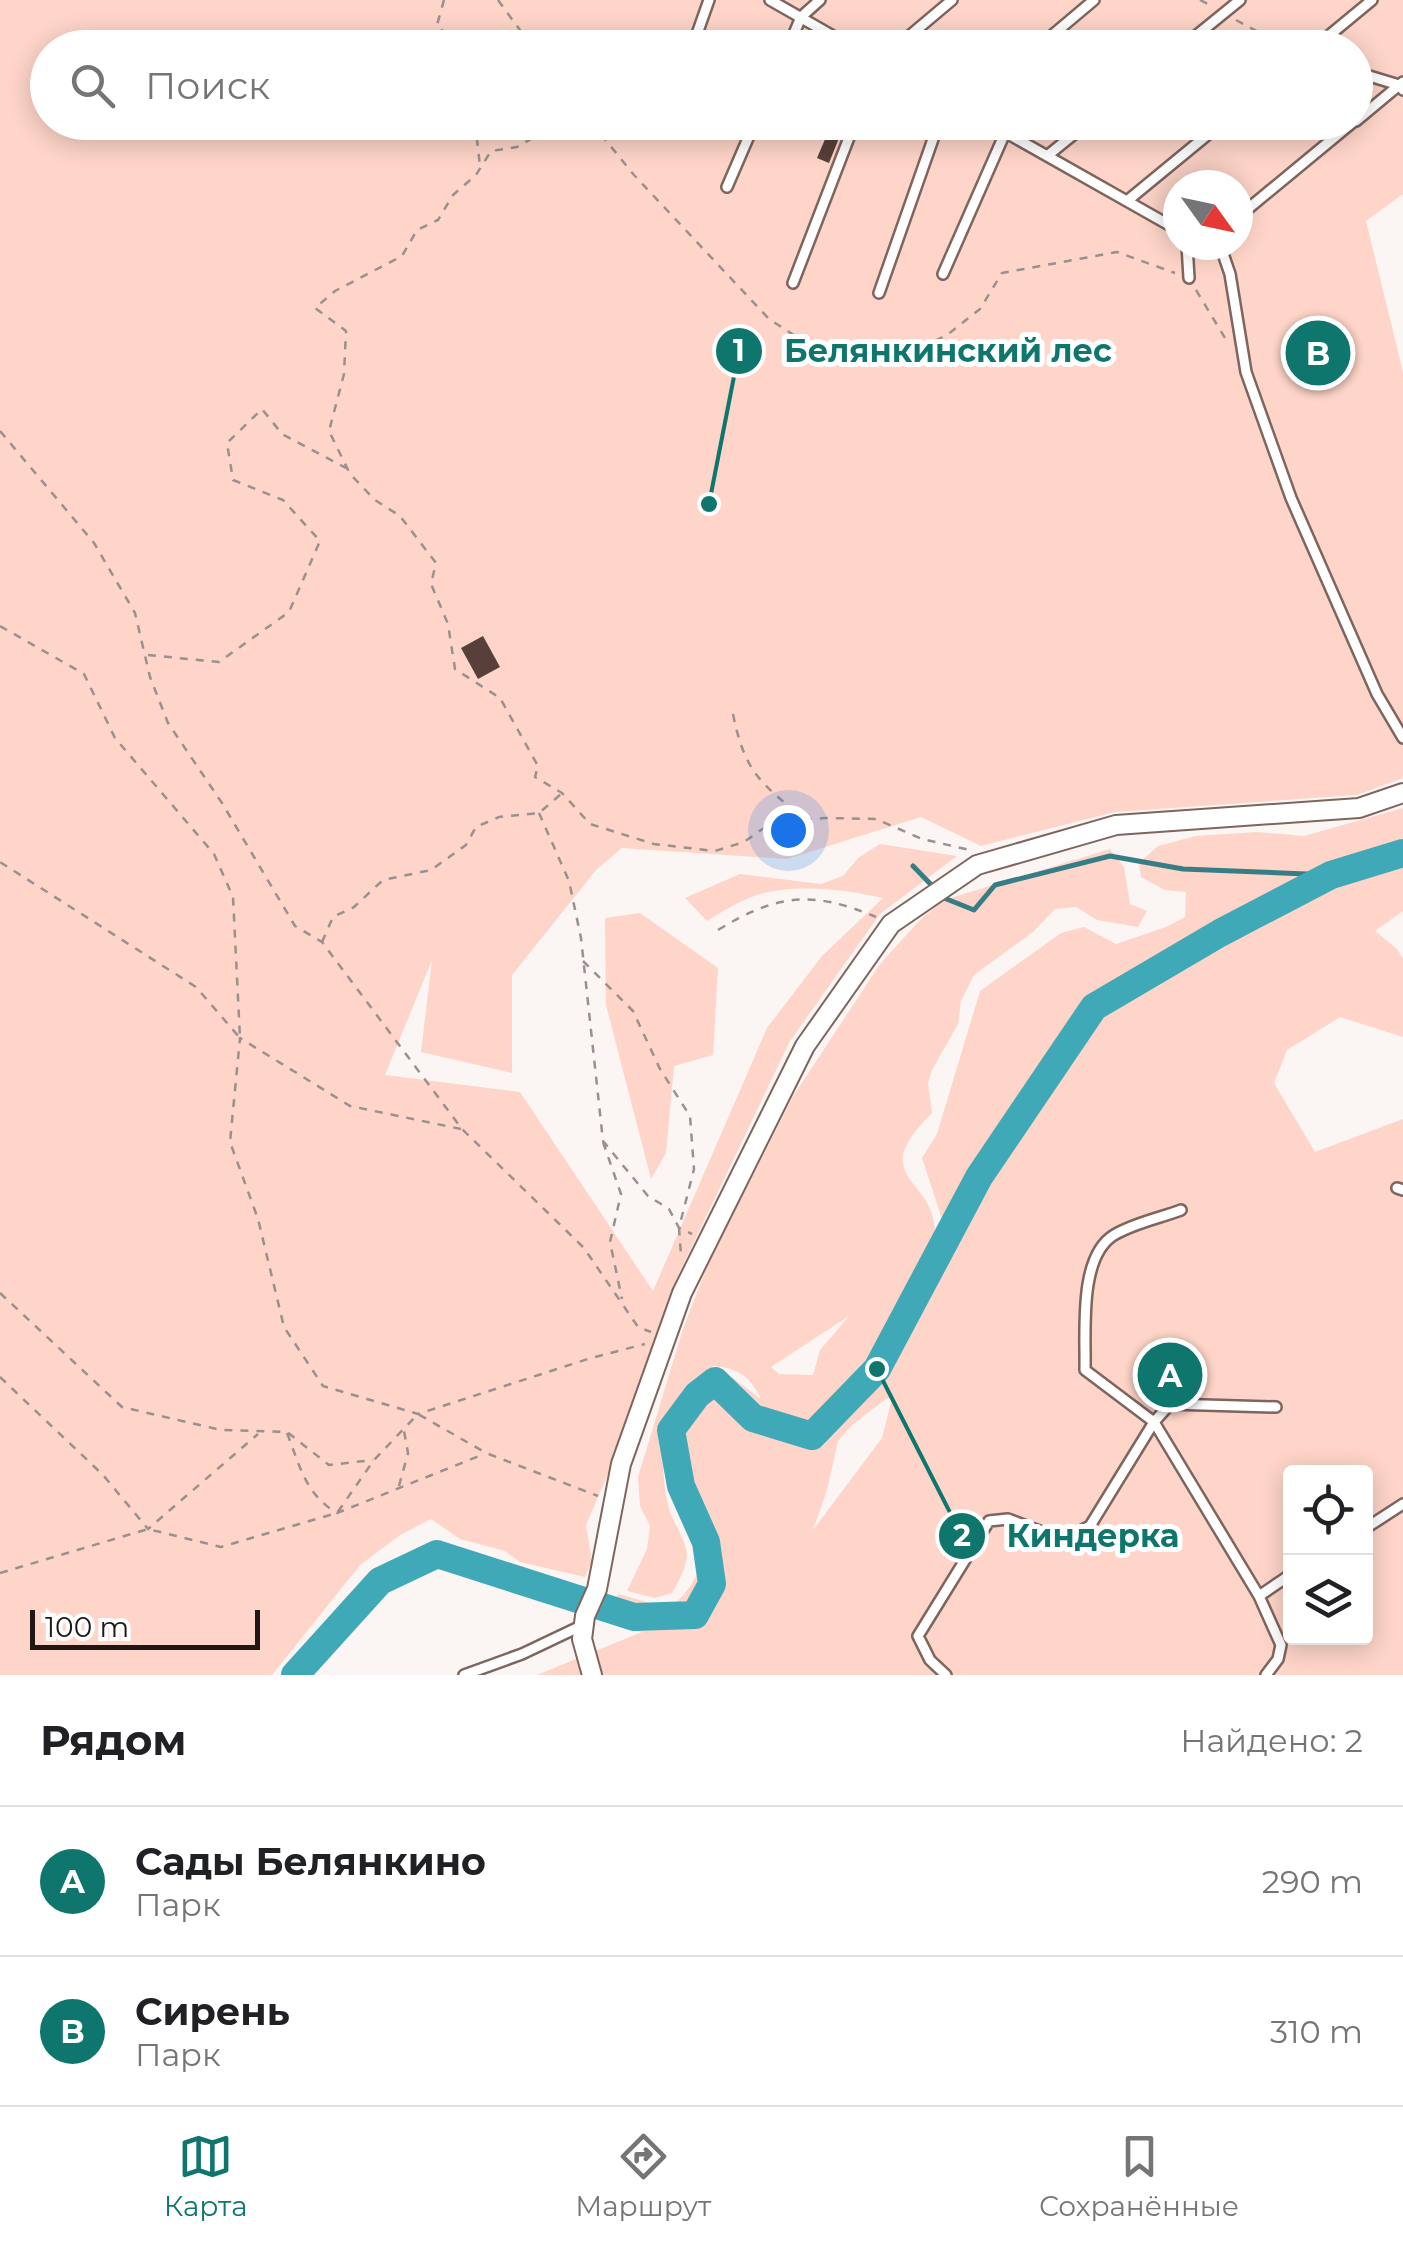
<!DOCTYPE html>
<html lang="ru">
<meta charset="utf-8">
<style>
:root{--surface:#fff;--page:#f2f2f2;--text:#202124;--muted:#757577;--line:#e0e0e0;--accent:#0f766e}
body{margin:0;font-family:Montserrat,sans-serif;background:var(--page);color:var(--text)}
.controls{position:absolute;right:30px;bottom:30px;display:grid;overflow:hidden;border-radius:10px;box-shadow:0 5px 25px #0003}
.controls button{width:90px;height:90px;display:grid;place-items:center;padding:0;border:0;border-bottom:2px solid var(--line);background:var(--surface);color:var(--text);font:50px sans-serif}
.compass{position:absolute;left:1163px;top:170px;width:90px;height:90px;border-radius:50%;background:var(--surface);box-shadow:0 5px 25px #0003;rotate:123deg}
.scale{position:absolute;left:30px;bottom:25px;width:230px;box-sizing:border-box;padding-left:10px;border:5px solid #201613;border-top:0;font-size:28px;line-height:35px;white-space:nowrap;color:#201613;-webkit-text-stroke:8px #fff;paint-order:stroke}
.you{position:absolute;left:788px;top:830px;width:35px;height:35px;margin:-25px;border:8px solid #fff;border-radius:50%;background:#1a73e8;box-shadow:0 0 0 15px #1a73e833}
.badge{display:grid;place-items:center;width:65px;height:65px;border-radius:50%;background:var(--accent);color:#fff;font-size:32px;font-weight:700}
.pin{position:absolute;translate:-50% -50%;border:5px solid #fff;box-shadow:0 2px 10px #0006}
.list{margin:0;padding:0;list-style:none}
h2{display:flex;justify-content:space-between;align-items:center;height:130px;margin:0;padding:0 40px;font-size:42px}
h2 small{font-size:32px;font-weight:400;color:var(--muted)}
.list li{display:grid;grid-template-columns:65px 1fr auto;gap:30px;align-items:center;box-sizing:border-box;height:150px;padding:0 40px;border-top:2px solid var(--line)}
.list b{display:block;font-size:38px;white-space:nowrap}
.list p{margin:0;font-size:32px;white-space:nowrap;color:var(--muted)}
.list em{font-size:32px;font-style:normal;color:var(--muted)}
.icon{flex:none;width:55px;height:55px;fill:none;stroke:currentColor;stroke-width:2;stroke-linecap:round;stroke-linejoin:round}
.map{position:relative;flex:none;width:1403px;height:1675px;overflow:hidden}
.search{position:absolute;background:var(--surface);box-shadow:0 5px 25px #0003;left:30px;right:30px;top:30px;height:110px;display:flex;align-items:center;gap:25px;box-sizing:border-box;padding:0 35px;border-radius:55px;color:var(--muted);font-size:38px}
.sheet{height:430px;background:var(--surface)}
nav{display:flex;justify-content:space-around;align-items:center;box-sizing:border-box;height:140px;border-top:2px solid var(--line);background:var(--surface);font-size:28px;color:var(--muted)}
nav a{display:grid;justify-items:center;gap:5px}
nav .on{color:var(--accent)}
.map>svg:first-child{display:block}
.green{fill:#fed5c8;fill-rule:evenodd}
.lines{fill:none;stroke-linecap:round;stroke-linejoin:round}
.stream{stroke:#367d86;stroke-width:5}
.river{stroke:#40a9b8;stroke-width:28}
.building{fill:#574039}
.lane-casing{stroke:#7e655d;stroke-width:14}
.street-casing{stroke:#7e655d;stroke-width:22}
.path{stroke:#99918e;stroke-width:2.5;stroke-dasharray:8 8;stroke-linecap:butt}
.lane{stroke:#fff;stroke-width:9}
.street{stroke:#fff;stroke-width:18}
.leader{fill:none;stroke:#0f766e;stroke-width:4}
.callout-dot{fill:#0f766e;stroke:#fff;stroke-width:4}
.mark-label{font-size:30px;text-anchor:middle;font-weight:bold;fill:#fff}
.callout-label{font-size:32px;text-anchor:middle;font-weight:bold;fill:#0f766e;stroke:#fff;stroke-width:10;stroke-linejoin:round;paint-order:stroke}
</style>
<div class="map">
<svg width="1403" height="1675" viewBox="0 0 1403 1675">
<rect width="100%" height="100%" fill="#fbf5f3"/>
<path class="green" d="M 0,0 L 1403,0 L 1403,194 L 1366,221 L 1403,372 L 1403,778 L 1357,795 L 1115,812 L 981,846 L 921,817 L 787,859 L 622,848 L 596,870 L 512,975 L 512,1073 L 421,1052 L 432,960 L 385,1075 L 520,1092 L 653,1291 L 767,1028 L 822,956 L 883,898 C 844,889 787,882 749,898 C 734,904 720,913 707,921 L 685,898 L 740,874 L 821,884 L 843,876 L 858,858 L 880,844 L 957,856 L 880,914 L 790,1041 L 672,1288 L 617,1453 L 586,1525 L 592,1561 L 585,1577 L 520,1562 L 505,1551 L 460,1539 L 431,1519 L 400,1535 L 360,1565 L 272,1675 L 0,1675 ZM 48,48 L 1356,48 L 1356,122 L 48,122 ZM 1178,185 L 1238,185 L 1238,245 L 1178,245 Z
M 1403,808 L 1403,911 L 1375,931 L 1397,949 L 1403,959 L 1403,1037 L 1340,1017 L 1287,1050 L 1274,1083 L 1315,1152 L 1403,1119 L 1403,1675 L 537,1675 L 642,1632 L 625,1628 L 605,1616 L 611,1602 L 619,1594 L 656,1605 L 676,1603 C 686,1592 699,1578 699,1563 C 700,1547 689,1540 684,1527 C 671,1497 671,1464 666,1434 C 661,1459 663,1487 670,1512 C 675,1525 687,1543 687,1556 C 686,1569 678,1582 672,1593 L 655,1598 L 627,1591 L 647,1549 L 650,1526 L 640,1506 L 638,1477 L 683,1329 L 706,1269 L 792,1098 L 880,964 L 921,919 L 944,900 L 1110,849 L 1124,867 L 1130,904 L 1147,911 L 1138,927 L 1097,920 L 1076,907 L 1055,909 L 1033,932 L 974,975 L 961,1001 L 958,1024 L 932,1070 L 928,1083 L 932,1113 C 863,1181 938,1176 935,1237 L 943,1222 L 922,1158 L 937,1134 L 980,991 L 1061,933 L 1084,927 L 1116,944 L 1166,927 L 1185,917 L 1186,892 L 1165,890 L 1141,877 L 1139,863 L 1158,846 L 1196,836 L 1257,832 L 1304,836 ZM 849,1316 L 820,1350 L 813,1375 L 779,1374 L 771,1367 ZM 713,1366 C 738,1368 750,1376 761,1399 L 733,1378 L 715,1376 L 694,1391 L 667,1425 L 667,1419 ZM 892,1398 L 882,1438 L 813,1530 L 827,1490 L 838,1441 L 852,1425 L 886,1399 ZM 1290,1472 L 1366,1472 L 1366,1638 L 1290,1638 Z
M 640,913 L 718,968 L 713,1055 L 674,1066 L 666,1153 L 651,1179 L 606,1005 L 605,918 Z"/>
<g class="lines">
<path class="stream" d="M 913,866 L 944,898 L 974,910 L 995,885 L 1110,856 L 1183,869 L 1331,875"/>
<path class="river" d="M 295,1675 L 380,1581 L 437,1554 L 634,1617 L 695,1615 L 712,1584 L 706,1542 L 681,1486 L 671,1430 L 697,1395 L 715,1381 L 753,1418 L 812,1436 L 877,1369 L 979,1177 L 1094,1007 L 1220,933 L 1331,875 L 1403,853"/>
</g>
<path class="building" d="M 832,123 L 843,128 L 829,163 L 817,158 Z
M 483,636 L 500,667 L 478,679 L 461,648 Z"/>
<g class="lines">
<defs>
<path id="lane" d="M 770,0 L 854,48
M 692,48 L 709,0
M 788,48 L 801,17 L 820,0
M 895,48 L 952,0
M 1037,48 L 1094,0
M 1181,48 L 1240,0
M 1314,48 L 1372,0
M 1356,72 L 1399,85 L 1403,90
M 1356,121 L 1403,82
M 987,122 L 1178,230
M 662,131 L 666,122
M 1047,156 L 1089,122
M 727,187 L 755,122
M 1127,201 L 1223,122
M 1238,217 L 1353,122
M 1187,245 L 1189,278
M 1220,245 L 1230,274 L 1246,372 L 1291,498 L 1377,694 L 1403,738
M 943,274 L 1005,133
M 793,283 L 855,122
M 879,293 L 939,122
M 1397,1188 L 1403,1190
M 1181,1210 C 1160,1218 1134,1223 1114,1235 C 1078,1257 1086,1333 1085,1370 L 1154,1422 L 1259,1596 L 1281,1645 L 1278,1659 L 1266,1675
M 1366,1528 L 1403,1504
M 1259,1596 L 1290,1575
M 464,1675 L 522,1654 L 583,1625
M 946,1675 L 930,1660 L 918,1636 L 989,1521 L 1008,1519 L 1063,1540 L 1090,1526 L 1154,1422 L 1170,1404 L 1276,1407"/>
<path id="street" d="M 592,1675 L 582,1639 L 585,1616 L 597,1589 L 621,1464 L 682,1293 L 805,1046 L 891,924 L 977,865 L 1116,825 L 1359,808 L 1403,793"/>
</defs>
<use href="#lane" class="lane-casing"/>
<use href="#street" class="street-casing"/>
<path class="path" d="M 444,0 L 437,25 L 460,48
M 498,0 L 533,48
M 1200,0 L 1212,6
M 1236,20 L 1288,48
M 475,122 L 480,166
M 560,122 L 517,147 L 491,151 L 476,175 L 453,195 L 438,220 L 417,230 L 402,256 L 335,291 L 315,308 L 346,331 L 344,374 L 329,431 L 350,474 L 375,500 L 400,516 L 436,563 L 431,584 L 448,624 L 455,669 L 500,698 L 538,766 L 535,777 L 562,793 L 590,824 L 654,844 L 715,851 L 744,842 L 771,823 L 825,818 L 876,819 L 922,839 L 970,850
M 591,122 L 634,175 L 769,319 L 806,343 L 853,364 L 897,359 L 947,335 L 980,309 L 1002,273 L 1117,252 L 1175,273
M 1196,290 L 1228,343
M 0,431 L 94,543 L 135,613 L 150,677 L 168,723 L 222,803 L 295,926 L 322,942 L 462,1129 L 584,1248 L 638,1327 L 651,1332
M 0,626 L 84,674 L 115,738 L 214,854 L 233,897 L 240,1038 L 196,987 L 0,862
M 148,655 L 219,662 L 289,612 L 320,541 L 283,500 L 233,480 L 227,443 L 262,409 L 282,434 L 346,468
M 733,714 C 745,773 760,782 804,819
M 539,813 L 569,881 L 581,938 L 603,1141 L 648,1196 L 669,1209 L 679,1228 L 692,1234
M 718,930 C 777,894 812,890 876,917
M 322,942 L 333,917 L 354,907 L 383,880 L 431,870 L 466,845 L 476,827 L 499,817 L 539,813 L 561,794
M 583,961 L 633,1011 L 660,1069 L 690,1116 L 694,1169 L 679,1228 L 681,1255
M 461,1129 L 350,1106 L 240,1038 L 230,1142 L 258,1219 L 284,1327 L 323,1386 L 418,1414 L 591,1358 L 645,1344
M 603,1142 L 621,1194 L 610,1242 L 622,1299
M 0,1293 L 122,1407 L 221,1430 L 287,1432 L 329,1465 L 373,1460
M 0,1377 L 103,1475 L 148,1529 L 258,1434
M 287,1433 C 300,1466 305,1494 337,1513 L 484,1454
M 399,1486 L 408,1453 L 404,1431
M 0,1573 L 148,1529 L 221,1547 L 337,1513 L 374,1460 L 418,1414 L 486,1453 L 598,1496"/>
<use href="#lane" class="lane"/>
<use href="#street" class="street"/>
</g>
<path class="leader" d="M709 504L739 351M877 1369L962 1536"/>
<g class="callout-dot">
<circle cx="709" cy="504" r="10"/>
<circle cx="877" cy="1369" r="10"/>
<circle cx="739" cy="351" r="25"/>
<circle cx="962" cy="1536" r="25"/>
</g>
<g class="mark-label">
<text x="739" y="361">1</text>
<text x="962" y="1546">2</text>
</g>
<g class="callout-label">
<text x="948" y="362">Белянкинский лес</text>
<text x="1093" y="1547">Киндерка</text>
</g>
</svg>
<div class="controls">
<button><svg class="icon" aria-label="locate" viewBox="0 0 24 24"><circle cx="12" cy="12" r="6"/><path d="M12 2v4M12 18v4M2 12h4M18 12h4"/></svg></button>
<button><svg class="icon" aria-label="layers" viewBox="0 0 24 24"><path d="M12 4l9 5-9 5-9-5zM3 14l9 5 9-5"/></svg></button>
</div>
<svg class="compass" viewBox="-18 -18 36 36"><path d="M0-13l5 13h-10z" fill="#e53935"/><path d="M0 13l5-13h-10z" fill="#757577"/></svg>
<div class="scale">100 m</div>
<div class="you"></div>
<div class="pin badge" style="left:1170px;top:1375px">A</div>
<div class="pin badge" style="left:1318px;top:353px">B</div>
<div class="search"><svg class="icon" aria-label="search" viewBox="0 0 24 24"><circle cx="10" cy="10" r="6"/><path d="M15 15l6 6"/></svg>Поиск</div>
</div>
<section class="sheet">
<h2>Рядом<small>Найдено: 2</small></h2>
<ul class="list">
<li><span class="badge">A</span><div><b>Сады Белянкино</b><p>Парк</p></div><em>290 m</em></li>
<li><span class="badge">B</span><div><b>Сирень</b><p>Парк</p></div><em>310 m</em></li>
</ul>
</section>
<nav>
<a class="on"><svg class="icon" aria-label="map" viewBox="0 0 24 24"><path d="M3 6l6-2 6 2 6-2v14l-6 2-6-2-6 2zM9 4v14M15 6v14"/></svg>Карта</a>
<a><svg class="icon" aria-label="directions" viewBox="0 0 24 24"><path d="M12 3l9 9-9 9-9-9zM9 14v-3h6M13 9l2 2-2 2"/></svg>Маршрут</a>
<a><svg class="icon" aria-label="saved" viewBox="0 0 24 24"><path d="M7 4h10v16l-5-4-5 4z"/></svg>Сохранённые</a>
</nav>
